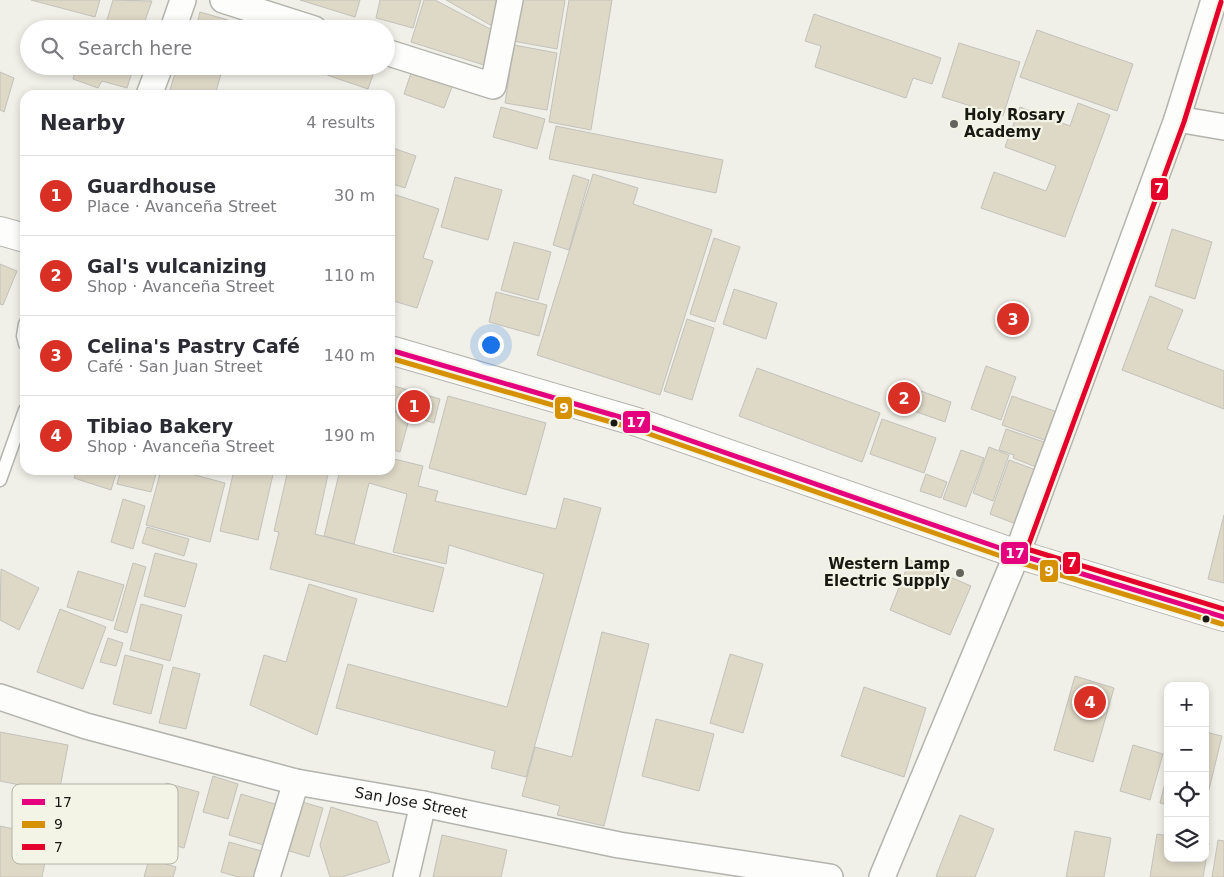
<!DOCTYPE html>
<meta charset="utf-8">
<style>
:root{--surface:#fff;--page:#f2f2f3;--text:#2b2b33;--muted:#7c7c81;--line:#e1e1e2;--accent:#d93025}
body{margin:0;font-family:"DejaVu Sans",sans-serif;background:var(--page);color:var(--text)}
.controls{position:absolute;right:15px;bottom:15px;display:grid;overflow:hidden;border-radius:10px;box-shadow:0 2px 8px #0003}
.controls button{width:45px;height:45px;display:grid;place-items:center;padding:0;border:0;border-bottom:1px solid var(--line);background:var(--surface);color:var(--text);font:25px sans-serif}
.you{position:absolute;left:490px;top:344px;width:18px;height:18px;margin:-12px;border:4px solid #fff;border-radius:50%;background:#1a73e8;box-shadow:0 0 0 8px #1a73e833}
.badge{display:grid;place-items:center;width:32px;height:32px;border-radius:50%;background:var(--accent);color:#fff;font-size:16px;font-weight:700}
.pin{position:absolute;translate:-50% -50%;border:2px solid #fff;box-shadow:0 1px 5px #0006}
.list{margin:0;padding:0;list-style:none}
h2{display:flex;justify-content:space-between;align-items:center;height:65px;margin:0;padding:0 20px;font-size:21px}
h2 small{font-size:16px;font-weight:400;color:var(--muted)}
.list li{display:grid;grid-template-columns:32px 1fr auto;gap:15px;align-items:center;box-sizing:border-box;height:80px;padding:0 20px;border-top:1px solid var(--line)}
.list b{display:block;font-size:19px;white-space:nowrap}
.list p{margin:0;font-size:16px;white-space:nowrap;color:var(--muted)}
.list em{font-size:16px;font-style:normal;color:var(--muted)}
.icon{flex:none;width:28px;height:28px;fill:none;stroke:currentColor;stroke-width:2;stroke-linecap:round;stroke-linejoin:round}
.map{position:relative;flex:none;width:1224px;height:877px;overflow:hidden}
.search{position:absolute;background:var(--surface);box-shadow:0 2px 8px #0003;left:20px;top:20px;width:375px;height:55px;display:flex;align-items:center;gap:12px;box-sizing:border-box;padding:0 18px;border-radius:28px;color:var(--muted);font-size:19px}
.panel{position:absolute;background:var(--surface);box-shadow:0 2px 8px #0003;left:20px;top:90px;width:375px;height:385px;border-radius:15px}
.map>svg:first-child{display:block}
.building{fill:#ded8c6;stroke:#c2c1bb}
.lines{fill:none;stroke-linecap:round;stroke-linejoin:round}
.service-casing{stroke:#b4b4ae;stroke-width:15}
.minor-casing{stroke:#b4b4ae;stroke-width:28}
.primary-casing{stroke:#b4b4ae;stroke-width:30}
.service{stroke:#fdfdfc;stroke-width:12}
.minor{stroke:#fdfdfc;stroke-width:25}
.primary{stroke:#fdfdfc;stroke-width:28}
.bus-1-casing{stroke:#f3f4e5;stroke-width:9}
.bus-2-casing{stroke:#f3f4e5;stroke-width:9}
.bus-3-casing{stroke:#f3f4e5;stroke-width:9}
.bus-1{stroke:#e5007d;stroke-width:5}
.bus-2{stroke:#d69103;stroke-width:5}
.bus-3{stroke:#e4002b;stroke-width:5}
.poi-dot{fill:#64645e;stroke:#f3f4e5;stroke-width:2}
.bus-dot{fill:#191914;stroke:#f3f4e5;stroke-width:2}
.labels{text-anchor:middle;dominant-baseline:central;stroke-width:4.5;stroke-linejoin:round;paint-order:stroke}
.poi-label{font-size:15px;font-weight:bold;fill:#191914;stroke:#f3f4e5;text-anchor:start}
.street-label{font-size:15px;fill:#191914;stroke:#f3f4e5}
.key{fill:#f3f4e5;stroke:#b2b2a6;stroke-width:1}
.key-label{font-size:14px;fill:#191914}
.line-badge{stroke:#f3f4e5;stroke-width:2}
.badge-label{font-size:14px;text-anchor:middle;font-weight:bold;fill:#fff}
</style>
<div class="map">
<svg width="1224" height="877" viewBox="0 0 1224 877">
<rect width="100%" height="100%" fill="#f0f0e8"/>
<path class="building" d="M 31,0 L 100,0 L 95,17 Z
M 113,0 L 152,1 L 142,29 L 122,29 L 106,23 Z
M 300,0 L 360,0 L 355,17 Z
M 380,0 L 421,0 L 413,28 L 376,18 Z
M 424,0 L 435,0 L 494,31 L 487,66 L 411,42 Z
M 446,0 L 498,0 L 494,27 Z
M 520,0 L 565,0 L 557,49 L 513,41 Z
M 569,0 L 612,0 L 591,130 L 549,122 Z
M 200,12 L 235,22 L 234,29 L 196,29 Z
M 814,14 L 941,58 L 932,84 L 913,78 L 906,98 L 815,67 L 821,46 L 805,41 Z
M 235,22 L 254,29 L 234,29 Z
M 1037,30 L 1133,64 L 1117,111 L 1020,77 Z
M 959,43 L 1020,62 L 1003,116 L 942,97 Z
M 514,45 L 557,53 L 547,110 L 505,103 Z
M 414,64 L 455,79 L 444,108 L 404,94 Z
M 77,66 L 134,66 L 127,88 L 102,81 L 98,88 L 73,79 Z
M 177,66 L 198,66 L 221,74 L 215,95 L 185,95 L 170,90 Z
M 331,66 L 376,66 L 368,89 L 327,75 Z
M 0,72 L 14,78 L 4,112 L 0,110 Z
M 1078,103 L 1110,115 L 1065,237 L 981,208 L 994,172 L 1046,191 L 1056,166 L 1005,147 L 1020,107 L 1070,126 Z
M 501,107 L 545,119 L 537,149 L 493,137 Z
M 556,126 L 723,160 L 716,193 L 549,159 Z
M 390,147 L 416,156 L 405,188 L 390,183 Z
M 593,174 L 638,188 L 633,204 L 712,230 L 660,395 L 537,355 Z
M 573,175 L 589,180 L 569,250 L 553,245 Z
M 455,177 L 502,190 L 488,240 L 441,227 Z
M 390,193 L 439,209 L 423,258 L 433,261 L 417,308 L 390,300 Z
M 1172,229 L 1212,242 L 1195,299 L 1155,286 Z
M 714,238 L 740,247 L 715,322 L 690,314 Z
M 514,242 L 551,252 L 538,300 L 501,290 Z
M 0,264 L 17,271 L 3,305 L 0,304 Z
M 734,289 L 777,303 L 766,339 L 723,324 Z
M 496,292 L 547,305 L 539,336 L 489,322 Z
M 1150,296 L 1183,310 L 1167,349 L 1224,371 L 1224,409 L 1122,370 Z
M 687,319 L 714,328 L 692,400 L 664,391 Z
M 986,366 L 1016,377 L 1001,420 L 971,409 Z
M 757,368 L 880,413 L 862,462 L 739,416 Z
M 394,386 L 440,399 L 434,423 L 390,410 Z
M 921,391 L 951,402 L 945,422 L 914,411 Z
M 448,396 L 546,423 L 526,495 L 429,468 Z
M 1012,396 L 1057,412 L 1047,441 L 1002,425 Z
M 390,410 L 410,416 L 400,452 L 390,449 Z
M 882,419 L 936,438 L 924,473 L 870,454 Z
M 1006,429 L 1044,442 L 1036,467 L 1013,458 L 1014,455 L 999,450 Z
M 989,447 L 1009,455 L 993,501 L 973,493 Z
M 961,450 L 984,458 L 966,507 L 943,499 Z
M 390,458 L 423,466 L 418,486 L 438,491 L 435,501 L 556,529 L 564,498 L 601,508 L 526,777 L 491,768 L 495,751 L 336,708 L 348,664 L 507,707 L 544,574 L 449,545 L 446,564 L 393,552 L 407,494 L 369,483 L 354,544 L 324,536 L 340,470 L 390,470 Z
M 1009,460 L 1036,470 L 1016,524 L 990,514 Z
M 76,470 L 117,470 L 111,490 L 74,478 Z
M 121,470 L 157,470 L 151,492 L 117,484 Z
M 161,470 L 176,470 L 225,483 L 210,542 L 146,525 Z
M 189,470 L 210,470 L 208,475 Z
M 234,470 L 274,470 L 258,540 L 220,531 Z
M 288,470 L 329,470 L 315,534 L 444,568 L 433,612 L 270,569 L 279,532 L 274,531 Z
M 926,474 L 947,482 L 941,498 L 920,491 Z
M 123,499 L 145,506 L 133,549 L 111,542 Z
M 1224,515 L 1224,583 L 1208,579 Z
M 147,527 L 189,539 L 184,556 L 142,543 Z
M 155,553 L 197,564 L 185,607 L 144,596 Z
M 910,560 L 971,586 L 950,635 L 890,610 Z
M 133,563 L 146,567 L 127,633 L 114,629 Z
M 1,569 L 39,588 L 19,630 L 0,620 Z
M 78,571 L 124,585 L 113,621 L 67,607 Z
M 309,584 L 357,599 L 317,735 L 250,705 L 264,655 L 286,662 Z
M 141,604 L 182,615 L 170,661 L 130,650 Z
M 60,609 L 106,627 L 83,689 L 37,672 Z
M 602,632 L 649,644 L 604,826 L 557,815 L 560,806 L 522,796 L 535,747 L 572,757 Z
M 108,638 L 123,643 L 116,666 L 100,662 Z
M 730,654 L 763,664 L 743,733 L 710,723 Z
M 125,655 L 163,665 L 151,714 L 113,704 Z
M 173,667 L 200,674 L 186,729 L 159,723 Z
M 1075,676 L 1114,688 L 1093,762 L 1054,750 Z
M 864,687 L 926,708 L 904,777 L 841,756 Z
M 656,719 L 714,734 L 699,791 L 642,776 Z
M 0,732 L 68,745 L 59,793 L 0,781 Z
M 1205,732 L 1222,736 L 1205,806 Z
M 1133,745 L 1163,754 L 1150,800 L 1120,791 Z
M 1168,771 L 1168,805 L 1160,803 Z
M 213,776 L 238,784 L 228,819 L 203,812 Z
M 166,783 L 199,792 L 184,848 L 151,839 Z
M 241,794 L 278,805 L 267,846 L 229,835 Z
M 295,800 L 323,808 L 309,857 L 280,848 Z
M 331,807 L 377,822 L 390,862 L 342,877 L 330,877 L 320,845 Z
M 960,815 L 994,829 L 975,877 L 939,877 L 936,876 Z
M 0,826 L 50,837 L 42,877 L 0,877 Z
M 1075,831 L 1111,838 L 1104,877 L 1066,877 Z
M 1157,834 L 1168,836 L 1168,858 L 1205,858 L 1205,843 L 1209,843 L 1203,877 L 1150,877 Z
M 442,835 L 507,850 L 501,877 L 433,877 Z
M 1218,840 L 1224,841 L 1224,877 L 1212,877 Z
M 229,842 L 265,852 L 259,877 L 238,877 L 221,872 Z
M 149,859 L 176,867 L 173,877 L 144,877 Z"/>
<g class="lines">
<defs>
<path id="service" d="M 25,324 L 23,336 L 25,344
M 0,480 L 25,410"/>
<g id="minor">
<path d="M 223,0 L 314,29"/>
<path d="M 173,29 L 183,0"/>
<path d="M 386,52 L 493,86 L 510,0"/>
<path d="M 149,95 L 160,66"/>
<path d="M 1177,119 L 1224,127"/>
<path id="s1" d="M 0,697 L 86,726 L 296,782 L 423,804 L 619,845 L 830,877"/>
<path d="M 267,877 L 296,782"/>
<path d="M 406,877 L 423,804"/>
<path d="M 882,877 L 1017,554 L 1177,119 L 1214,0"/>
</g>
<path id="primary" d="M 0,231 L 25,238
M 390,350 L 637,422 L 1017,554 L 1224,617"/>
</defs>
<use href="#service" class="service-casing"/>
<use href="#minor" class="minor-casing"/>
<use href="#primary" class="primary-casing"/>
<use href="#service" class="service"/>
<use href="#minor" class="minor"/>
<use href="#primary" class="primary"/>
<defs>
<path id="bus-1" d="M 390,350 L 637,422 L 1017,554 L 1224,617"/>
<path id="bus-2" d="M 390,358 L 635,429 L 1015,561 L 1222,624"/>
<path id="bus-3" d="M 1221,2 L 1184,122 L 1027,549 L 1224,609"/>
</defs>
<use href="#bus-1" class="bus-1-casing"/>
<use href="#bus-2" class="bus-2-casing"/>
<use href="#bus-3" class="bus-3-casing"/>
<use href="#bus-1" class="bus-1"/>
<use href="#bus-2" class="bus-2"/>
<use href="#bus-3" class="bus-3"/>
</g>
<g class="poi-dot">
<circle cx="954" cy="124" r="5"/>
<circle cx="960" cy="573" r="5"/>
</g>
<g class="bus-dot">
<circle cx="614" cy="423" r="4.5"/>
<circle cx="1206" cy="619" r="4.5"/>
</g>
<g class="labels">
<g class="poi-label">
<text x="964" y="115">Holy Rosary<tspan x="964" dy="17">Academy</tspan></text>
<text x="950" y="564" text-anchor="end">Western Lamp<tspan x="950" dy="17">Electric Supply</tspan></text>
</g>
<g class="street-label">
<text stroke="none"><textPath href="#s1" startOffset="425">San Jose Street</textPath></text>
</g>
</g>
<rect x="12" y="784" width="166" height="80" rx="8" class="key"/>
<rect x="22" y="799" width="23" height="6" fill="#e5007d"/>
<rect x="22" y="821" width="23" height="7" fill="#d69103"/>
<rect x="22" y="844" width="23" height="6" fill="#e4002b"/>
<g class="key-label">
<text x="54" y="807">17</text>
<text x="54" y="829">9</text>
<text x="54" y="852">7</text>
</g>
<g class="line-badge">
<rect x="1150" y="177" width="19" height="24" rx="5" fill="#e4002b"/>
<rect x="554" y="396" width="19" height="24" rx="5" fill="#d69103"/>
<rect x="622" y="410" width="29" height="24" rx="5" fill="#e5007d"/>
<rect x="1000" y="541" width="29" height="24" rx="5" fill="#e5007d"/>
<rect x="1062" y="551" width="19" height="24" rx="5" fill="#e4002b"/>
<rect x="1039" y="559" width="20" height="24" rx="5" fill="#d69103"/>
</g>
<g class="badge-label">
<text x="1159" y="193">7</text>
<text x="564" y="413">9</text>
<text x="636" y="427">17</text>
<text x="1015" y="558">17</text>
<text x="1072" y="567">7</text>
<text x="1049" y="576">9</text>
</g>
</svg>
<div class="controls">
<button>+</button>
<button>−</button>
<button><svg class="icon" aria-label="locate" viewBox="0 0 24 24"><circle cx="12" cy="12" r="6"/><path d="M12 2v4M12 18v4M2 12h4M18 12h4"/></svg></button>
<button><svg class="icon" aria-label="layers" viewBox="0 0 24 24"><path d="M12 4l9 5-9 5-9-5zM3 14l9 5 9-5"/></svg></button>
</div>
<div class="you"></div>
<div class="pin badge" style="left:414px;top:406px">1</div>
<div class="pin badge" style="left:904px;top:398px">2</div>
<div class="pin badge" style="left:1013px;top:319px">3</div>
<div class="pin badge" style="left:1090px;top:702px">4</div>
<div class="search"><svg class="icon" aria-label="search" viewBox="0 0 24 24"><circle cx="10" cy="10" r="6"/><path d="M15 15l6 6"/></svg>Search here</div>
<section class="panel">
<h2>Nearby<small>4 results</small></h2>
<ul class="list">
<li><span class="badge">1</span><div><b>Guardhouse</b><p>Place · Avanceña Street</p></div><em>30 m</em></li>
<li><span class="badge">2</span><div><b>Gal's vulcanizing</b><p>Shop · Avanceña Street</p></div><em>110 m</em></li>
<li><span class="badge">3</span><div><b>Celina's Pastry Café</b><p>Café · San Juan Street</p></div><em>140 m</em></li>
<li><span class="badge">4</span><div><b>Tibiao Bakery</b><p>Shop · Avanceña Street</p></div><em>190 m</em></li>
</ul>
</section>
</div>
